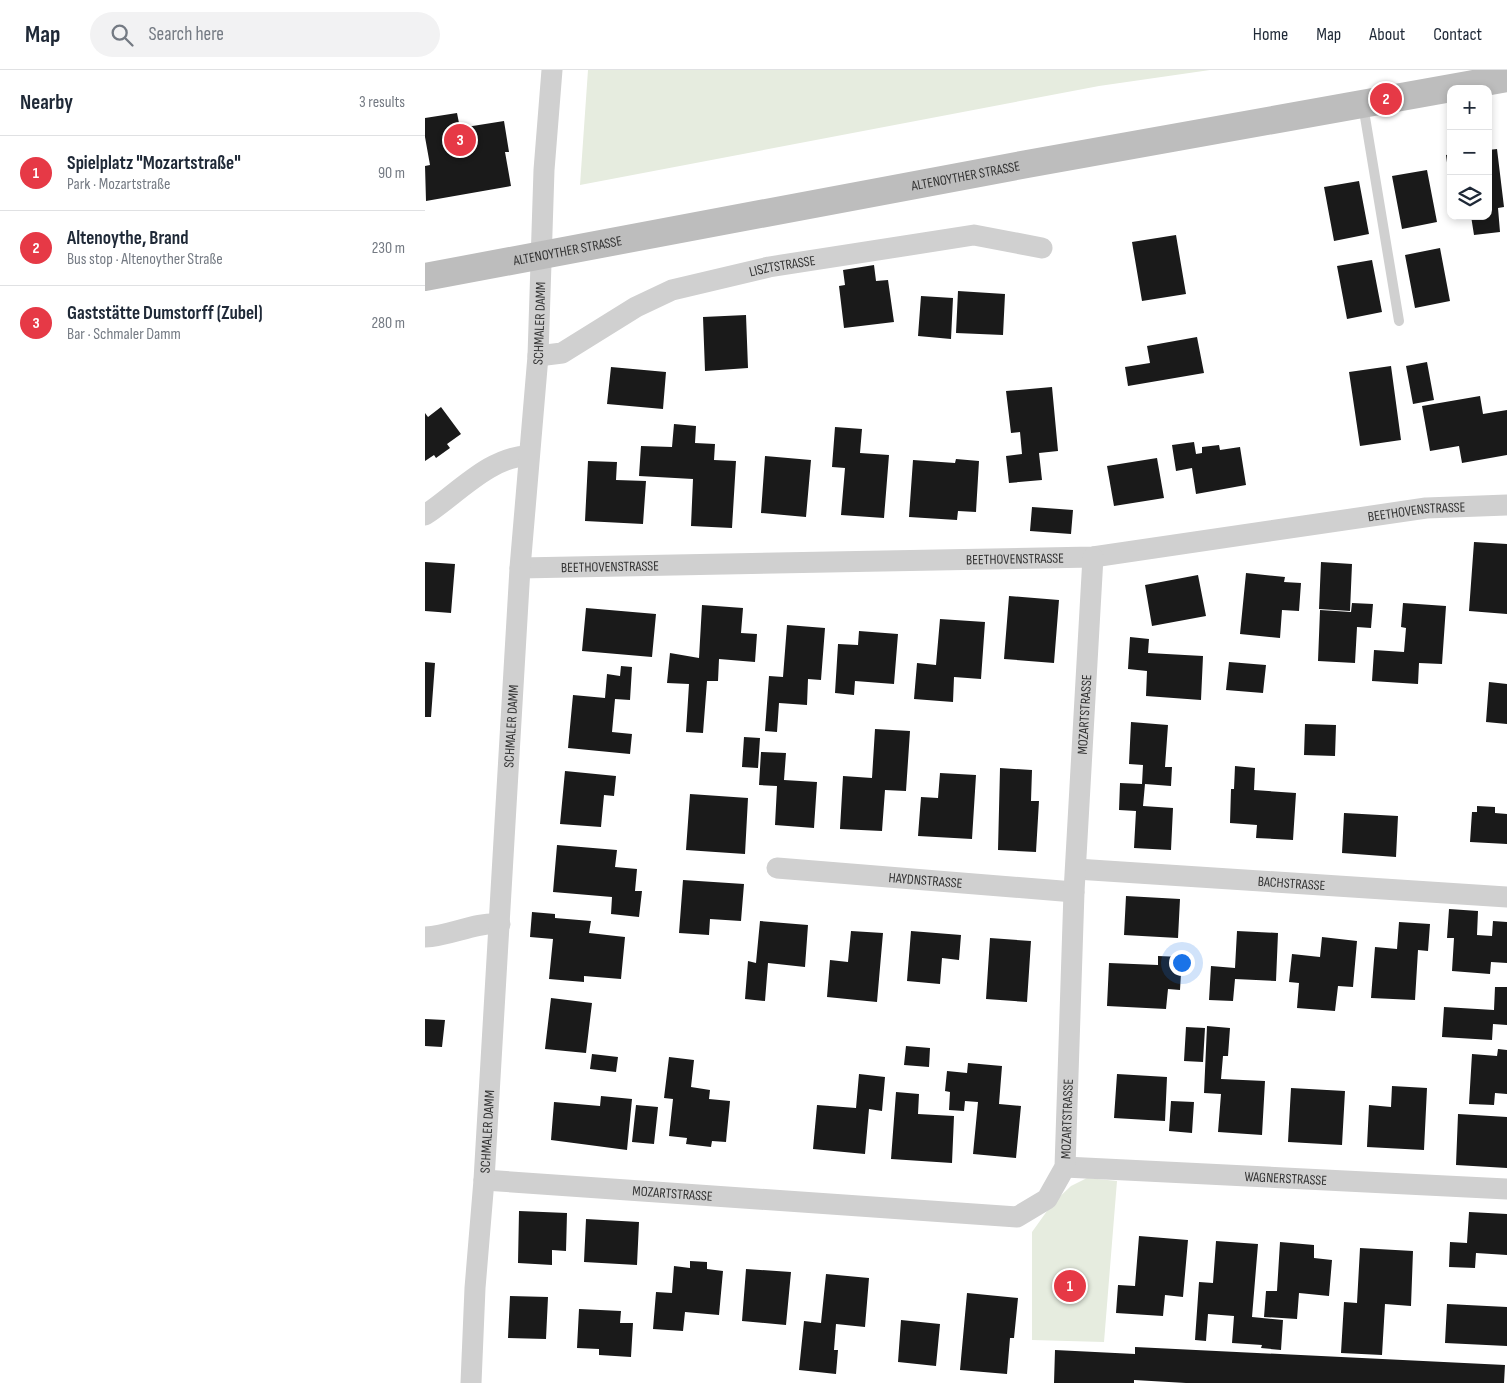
<!DOCTYPE html>
<meta charset="utf-8">
<style>
:root{--surface:#fff;--page:#f2f2f3;--text:#1f2937;--muted:#747a83;--line:#e0e1e3;--accent:#e63946}
body{margin:0;font-family:"Sofia Sans Condensed",sans-serif;background:var(--page);color:var(--text)}
.controls{position:absolute;right:15px;top:15px;display:grid;overflow:hidden;border-radius:10px;box-shadow:0 2px 8px #0003}
.controls button{width:45px;height:45px;display:grid;place-items:center;padding:0;border:0;border-bottom:1px solid var(--line);background:var(--surface);color:var(--text);font:25px sans-serif}
.you{position:absolute;left:756px;top:892px;width:18px;height:18px;margin:-12px;border:4px solid #fff;border-radius:50%;background:#1a73e8;box-shadow:0 0 0 8px #1a73e833}
.badge{display:grid;place-items:center;width:32px;height:32px;border-radius:50%;background:var(--accent);color:#fff;font-size:16px;font-weight:700}
.pin{position:absolute;translate:-50% -50%;border:2px solid #fff;box-shadow:0 1px 5px #0006}
.list{margin:0;padding:0;list-style:none}
h2{display:flex;justify-content:space-between;align-items:center;height:65px;margin:0;padding:0 20px;font-size:21px}
h2 small{font-size:16px;font-weight:400;color:var(--muted)}
.list li{display:grid;grid-template-columns:32px 1fr auto;gap:15px;align-items:center;box-sizing:border-box;height:75px;padding:0 20px;border-top:1px solid var(--line)}
.list b{display:block;font-size:19px;white-space:nowrap}
.list p{margin:0;font-size:16px;white-space:nowrap;color:var(--muted)}
.list em{font-size:16px;font-style:normal;color:var(--muted)}
.icon{flex:none;width:28px;height:28px;fill:none;stroke:currentColor;stroke-width:2;stroke-linecap:round;stroke-linejoin:round}
.map{position:relative;flex:none;width:1082px;height:1313px;overflow:hidden}
header{display:flex;align-items:center;gap:30px;box-sizing:border-box;height:70px;padding:0 25px;background:var(--surface);border-bottom:1px solid var(--line)}
header strong{font-size:24px}
nav{display:flex;gap:28px;margin-inline-start:auto;font-size:18px}
.search{width:350px;height:45px;background:var(--page);display:flex;align-items:center;gap:12px;box-sizing:border-box;padding:0 18px;border-radius:28px;color:var(--muted);font-size:19px}
main{display:flex}
aside{flex:1;background:var(--surface)}
.map>svg:first-child{display:block}
.green{fill:#e6ecdf}
.building{fill:#1a1a1a}
.lines{fill:none;stroke-linecap:round;stroke-linejoin:round}
.service{stroke:#d0d0d0;stroke-width:10}
.minor{stroke:#d0d0d0;stroke-width:21}
.secondary{stroke:#bdbdbd;stroke-width:28}
.labels{text-anchor:middle;dominant-baseline:central;stroke-width:5;stroke-linejoin:round;paint-order:stroke}
.street-label{font-size:14px;fill:#333;stroke:#fff}
</style>
<header>
<strong>Map</strong>
<div class="search"><svg class="icon" aria-label="search" viewBox="0 0 24 24"><circle cx="10" cy="10" r="6"/><path d="M15 15l6 6"/></svg>Search here</div>
<nav><a>Home</a><a>Map</a><a>About</a><a>Contact</a></nav>
</header>
<main>
<aside>
<h2>Nearby<small>3 results</small></h2>
<ul class="list">
<li><span class="badge">1</span><div><b>Spielplatz &quot;Mozartstraße&quot;</b><p>Park · Mozartstraße</p></div><em>90 m</em></li>
<li><span class="badge">2</span><div><b>Altenoythe, Brand</b><p>Bus stop · Altenoyther Straße</p></div><em>230 m</em></li>
<li><span class="badge">3</span><div><b>Gaststätte Dumstorff (Zubel)</b><p>Bar · Schmaler Damm</p></div><em>280 m</em></li>
</ul>
</aside>
<div class="map">
<svg width="1082" height="1313" viewBox="0 0 1082 1313">
<rect width="100%" height="100%" fill="#fff"/>
<path class="green" d="M 163,0 L 785,0 L 674,16 L 155,115 Z
M 662,1108 L 692,1111 L 679,1272 L 607,1270 L 607,1162 L 627,1134 L 646,1116 Z"/>
<path class="building" d="M 32,43 L 35,58 L 79,51 L 84,82 L 80,82 L 86,116 L 1,131 L 0,96 L 5,95 L 0,67 L 0,48 Z
M 1072,79 L 1079,137 L 1073,138 L 1075,162 L 1049,165 L 1046,146 L 1063,146 L 1063,80 Z
M 1026,84 L 1026,115 L 1025,115 L 1021,85 Z
M 1002,100 L 1012,152 L 977,159 L 967,106 Z
M 934,111 L 944,164 L 909,171 L 899,117 Z
M 751,165 L 761,224 L 717,231 L 707,172 Z
M 1015,178 L 1025,231 L 990,238 L 980,185 Z
M 947,190 L 957,242 L 922,249 L 912,196 Z
M 449,195 L 451,211 L 463,210 L 469,252 L 419,258 L 414,216 L 420,215 L 418,200 Z
M 533,221 L 580,224 L 578,265 L 531,263 Z
M 496,226 L 528,228 L 526,269 L 493,266 Z
M 321,245 L 323,298 L 280,301 L 278,247 Z
M 772,267 L 779,303 L 703,316 L 700,297 L 725,293 L 722,276 Z
M 1002,292 L 1009,330 L 988,334 L 981,296 Z
M 966,296 L 976,370 L 935,376 L 924,302 Z
M 186,297 L 241,302 L 238,339 L 182,334 Z
M 627,317 L 633,381 L 614,383 L 617,410 L 584,413 L 581,386 L 597,384 L 595,362 L 586,363 L 581,321 Z
M 1055,326 L 1058,344 L 1082,340 L 1082,385 L 1037,393 L 1034,376 L 1005,381 L 997,336 Z
M 16,337 L 36,364 L 22,374 L 25,378 L 11,388 L 9,385 L 0,391 L 0,343 L 3,347 Z
M 249,354 L 271,356 L 270,373 L 290,374 L 289,390 L 311,391 L 307,458 L 266,456 L 268,409 L 214,406 L 216,376 L 247,377 Z
M 410,357 L 437,359 L 435,383 L 464,385 L 459,448 L 416,445 L 420,398 L 407,397 Z
M 769,372 L 771,384 L 777,383 L 777,377 L 794,375 L 795,380 L 815,377 L 821,415 L 771,424 L 767,398 L 751,401 L 747,375 Z
M 340,386 L 386,390 L 381,447 L 336,443 Z
M 732,388 L 739,428 L 689,436 L 682,396 Z
M 531,389 L 554,391 L 551,442 L 533,441 L 532,450 L 484,447 L 488,390 L 530,393 Z
M 163,391 L 192,392 L 191,410 L 221,411 L 218,454 L 160,451 Z
M 607,437 L 648,440 L 646,464 L 605,461 Z
M 1049,472 L 1082,474 L 1082,544 L 1044,541 Z
M 0,492 L 30,494 L 26,543 L 0,541 Z
M 896,492 L 927,494 L 925,541 L 894,539 Z
M 821,503 L 860,507 L 859,512 L 876,513 L 874,541 L 857,540 L 855,568 L 815,564 Z
M 773,505 L 781,546 L 727,556 L 720,515 Z
M 584,526 L 634,530 L 629,593 L 579,589 Z
M 927,533 L 948,534 L 946,558 L 932,557 L 930,593 L 893,591 L 895,540 L 926,542 Z
M 978,533 L 1021,536 L 1017,594 L 994,593 L 993,614 L 947,611 L 949,580 L 979,582 L 981,558 L 976,557 Z
M 277,535 L 318,538 L 316,563 L 332,564 L 330,592 L 294,589 L 293,611 L 282,611 L 278,663 L 261,662 L 264,614 L 242,613 L 245,583 L 274,588 Z
M 161,538 L 231,544 L 227,587 L 157,581 Z
M 515,549 L 560,552 L 556,609 L 529,607 L 528,632 L 489,629 L 492,593 L 511,595 Z
M 362,555 L 400,558 L 396,610 L 383,609 L 382,635 L 354,633 L 352,662 L 340,661 L 344,606 L 358,607 Z
M 434,561 L 473,564 L 469,614 L 430,611 L 429,625 L 410,623 L 413,574 L 433,575 Z
M 705,567 L 724,569 L 723,583 L 778,586 L 776,630 L 721,626 L 722,601 L 703,599 Z
M 0,592 L 10,593 L 6,647 L 0,647 Z
M 804,592 L 841,595 L 838,623 L 801,620 Z
M 196,596 L 207,597 L 205,630 L 190,629 L 187,662 L 207,664 L 205,684 L 143,678 L 148,625 L 180,628 L 182,604 L 195,606 Z
M 1064,612 L 1082,614 L 1082,654 L 1061,652 Z
M 706,652 L 743,655 L 740,697 L 747,697 L 746,716 L 720,714 L 718,736 L 748,738 L 746,780 L 709,778 L 711,741 L 694,740 L 695,713 L 717,714 L 718,695 L 704,694 Z
M 880,654 L 911,655 L 910,686 L 879,685 Z
M 450,659 L 485,661 L 481,721 L 460,720 L 457,761 L 415,759 L 418,706 L 447,708 Z
M 319,667 L 335,668 L 333,698 L 317,697 Z
M 336,682 L 361,683 L 359,710 L 392,712 L 389,758 L 350,755 L 352,716 L 334,715 Z
M 810,696 L 830,698 L 829,720 L 871,723 L 868,770 L 831,768 L 832,755 L 805,753 L 806,719 L 809,719 Z
M 575,698 L 607,700 L 606,731 L 614,731 L 611,782 L 573,780 Z
M 140,701 L 191,706 L 189,726 L 179,725 L 176,757 L 135,754 Z
M 515,703 L 551,705 L 547,769 L 493,766 L 496,727 L 513,728 Z
M 265,724 L 323,728 L 320,784 L 261,780 Z
M 1052,736 L 1070,737 L 1070,743 L 1082,744 L 1082,774 L 1045,772 L 1047,742 L 1052,742 Z
M 919,743 L 973,746 L 971,787 L 917,783 Z
M 132,775 L 192,780 L 190,797 L 212,799 L 210,821 L 217,821 L 214,847 L 186,844 L 187,827 L 128,822 Z
M 258,810 L 319,814 L 316,851 L 285,849 L 284,865 L 254,863 Z
M 701,826 L 755,829 L 753,868 L 699,865 Z
M 1024,839 L 1053,841 L 1052,865 L 1067,866 L 1068,851 L 1082,852 L 1082,893 L 1066,892 L 1065,904 L 1027,901 L 1029,868 L 1022,868 Z
M 107,842 L 130,844 L 130,848 L 166,851 L 164,863 L 200,867 L 196,909 L 159,906 L 159,912 L 124,909 L 128,869 L 105,867 Z
M 335,851 L 383,855 L 380,897 L 343,893 L 340,931 L 320,929 L 323,891 L 331,893 Z
M 974,852 L 1005,854 L 1003,881 L 993,880 L 990,930 L 946,928 L 950,877 L 972,879 Z
M 426,861 L 458,863 L 452,932 L 402,927 L 405,890 L 423,892 Z
M 486,861 L 536,865 L 534,890 L 517,888 L 515,914 L 482,911 Z
M 812,861 L 853,863 L 851,911 L 810,909 L 808,931 L 784,930 L 786,896 L 810,898 Z
M 897,867 L 932,871 L 928,917 L 913,916 L 910,941 L 872,938 L 874,913 L 864,912 L 867,884 L 895,887 Z
M 565,868 L 606,871 L 602,932 L 561,929 Z
M 733,886 L 757,887 L 755,920 L 743,919 L 741,939 L 682,936 L 684,893 L 733,895 Z
M 1070,917 L 1082,917 L 1082,955 L 1068,954 L 1067,970 L 1017,967 L 1019,937 L 1069,940 Z
M 126,928 L 167,933 L 161,983 L 120,979 Z
M 0,949 L 20,950 L 17,977 L 0,976 Z
M 782,956 L 805,958 L 803,986 L 798,986 L 796,1009 L 840,1011 L 837,1065 L 793,1062 L 796,1024 L 779,1023 Z
M 761,957 L 780,958 L 778,992 L 759,991 Z
M 481,976 L 505,978 L 504,997 L 479,995 Z
M 1073,979 L 1082,980 L 1082,1024 L 1070,1023 L 1069,1035 L 1044,1034 L 1047,984 L 1072,986 Z
M 167,984 L 193,987 L 191,1002 L 165,999 Z
M 244,987 L 269,990 L 266,1017 L 285,1020 L 284,1029 L 305,1031 L 301,1072 L 287,1071 L 286,1077 L 261,1074 L 262,1068 L 244,1066 L 248,1029 L 239,1028 Z
M 543,993 L 577,996 L 574,1034 L 596,1036 L 591,1088 L 548,1084 L 553,1032 L 540,1031 L 539,1041 L 524,1040 L 525,1022 L 520,1021 L 522,1001 L 542,1003 Z
M 434,1004 L 460,1007 L 457,1041 L 444,1039 L 440,1084 L 388,1079 L 392,1035 L 431,1038 Z
M 692,1004 L 742,1007 L 740,1051 L 689,1048 Z
M 967,1016 L 1002,1018 L 999,1080 L 942,1077 L 944,1035 L 966,1037 Z
M 866,1018 L 920,1021 L 917,1075 L 863,1072 Z
M 471,1022 L 494,1024 L 493,1044 L 529,1046 L 527,1093 L 466,1089 Z
M 176,1026 L 207,1029 L 202,1080 L 126,1070 L 129,1032 L 175,1036 Z
M 746,1031 L 769,1032 L 767,1063 L 744,1061 Z
M 211,1035 L 233,1037 L 229,1074 L 207,1072 Z
M 1033,1044 L 1082,1047 L 1082,1098 L 1031,1095 Z
M 94,1141 L 142,1143 L 141,1181 L 127,1180 L 127,1195 L 93,1193 Z
M 1044,1142 L 1082,1144 L 1082,1185 L 1051,1183 L 1050,1198 L 1024,1197 L 1025,1172 L 1042,1173 Z
M 161,1149 L 214,1152 L 212,1195 L 159,1192 Z
M 714,1166 L 763,1170 L 758,1227 L 740,1225 L 738,1246 L 691,1243 L 693,1215 L 710,1216 Z
M 791,1171 L 833,1174 L 827,1247 L 858,1250 L 856,1280 L 836,1278 L 837,1275 L 807,1273 L 809,1246 L 783,1244 L 781,1271 L 770,1270 L 774,1212 L 788,1213 Z
M 855,1172 L 889,1175 L 889,1188 L 907,1190 L 904,1226 L 874,1223 L 872,1249 L 839,1247 L 841,1221 L 852,1221 Z
M 935,1178 L 988,1181 L 986,1236 L 960,1234 L 957,1285 L 916,1283 L 919,1232 L 932,1233 Z
M 265,1191 L 282,1192 L 282,1199 L 298,1201 L 294,1245 L 260,1242 L 258,1261 L 228,1259 L 231,1222 L 247,1223 L 249,1196 L 265,1198 Z
M 321,1199 L 366,1202 L 361,1255 L 317,1251 Z
M 401,1204 L 444,1208 L 440,1257 L 411,1254 L 409,1280 L 413,1280 L 411,1304 L 374,1300 L 379,1251 L 396,1253 Z
M 542,1223 L 593,1228 L 589,1268 L 585,1268 L 582,1304 L 535,1300 Z
M 85,1226 L 123,1227 L 121,1269 L 83,1268 Z
M 1022,1234 L 1082,1237 L 1082,1276 L 1020,1273 Z
M 154,1239 L 196,1241 L 195,1253 L 208,1253 L 206,1287 L 174,1285 L 174,1279 L 152,1278 Z
M 476,1250 L 515,1254 L 511,1296 L 473,1292 Z
M 710,1277 L 1080,1295 L 1079,1313 L 761,1313 L 709,1310 L 709,1313 L 629,1313 L 630,1280 L 710,1284 Z"/>
<g class="lines">
<path class="service" d="M 938,35 L 974,251"/>
<g class="minor">
<path id="s1" d="M 113,286 L 137,283 L 211,237 L 247,220 L 344,197 L 549,165 L 617,178"/>
<path d="M 0,445 C 30,426 66,385 104,386"/>
<path id="s2" d="M 95,498 L 668,487 L 1001,438 L 1082,435"/>
<path id="s3" d="M 352,798 L 649,822"/>
<path id="s4" d="M 651,799 L 1082,827"/>
<path d="M 0,867 C 26,866 49,852 75,854"/>
<path id="s5" d="M 640,1097 L 1082,1119"/>
<path id="s6" d="M 59,1110 L 592,1147 L 622,1129 L 640,1097 L 649,822 L 668,487"/>
<path id="s7" d="M 46,1313 L 50,1218 L 59,1110 L 95,498 L 113,286 L 119,100 L 127,0"/>
</g>
<path class="secondary" id="s8" d="M 0,207 L 602,94 L 1082,8"/>
</g>
<g class="labels">
<g class="street-label">
<text stroke="none"><textPath href="#s8" startOffset="550">ALTENOYTHER STRASSE</textPath></text>
<text stroke="none"><textPath href="#s8" startOffset="145">ALTENOYTHER STRASSE</textPath></text>
<text stroke="none"><textPath href="#s1" startOffset="264">LISZTSTRASSE</textPath></text>
<text stroke="none"><textPath href="#s7" startOffset="1062">SCHMALER DAMM</textPath></text>
<text stroke="none"><textPath href="#s2" startOffset="900">BEETHOVENSTRASSE</textPath></text>
<text stroke="none"><textPath href="#s2" startOffset="495">BEETHOVENSTRASSE</textPath></text>
<text stroke="none"><textPath href="#s2" startOffset="90">BEETHOVENSTRASSE</textPath></text>
<text stroke="none"><textPath href="#s6" startOffset="1059">MOZARTSTRASSE</textPath></text>
<text stroke="none"><textPath href="#s7" startOffset="658">SCHMALER DAMM</textPath></text>
<text stroke="none"><textPath href="#s3" startOffset="149">HAYDNSTRASSE</textPath></text>
<text stroke="none"><textPath href="#s4" startOffset="216">BACHSTRASSE</textPath></text>
<text stroke="none"><textPath href="#s6" startOffset="654">MOZARTSTRASSE</textPath></text>
<text stroke="none"><textPath href="#s7" startOffset="252">SCHMALER DAMM</textPath></text>
<text stroke="none"><textPath href="#s5" startOffset="221">WAGNERSTRASSE</textPath></text>
<text stroke="none"><textPath href="#s6" startOffset="189">MOZARTSTRASSE</textPath></text>
</g>
</g>
</svg>
<div class="controls">
<button>+</button>
<button>−</button>
<button><svg class="icon" aria-label="layers" viewBox="0 0 24 24"><path d="M12 4l9 5-9 5-9-5zM3 14l9 5 9-5"/></svg></button>
</div>
<div class="you"></div>
<div class="pin badge" style="left:645px;top:1216px">1</div>
<div class="pin badge" style="left:961px;top:29px">2</div>
<div class="pin badge" style="left:35px;top:70px">3</div>
</div>
</main>
